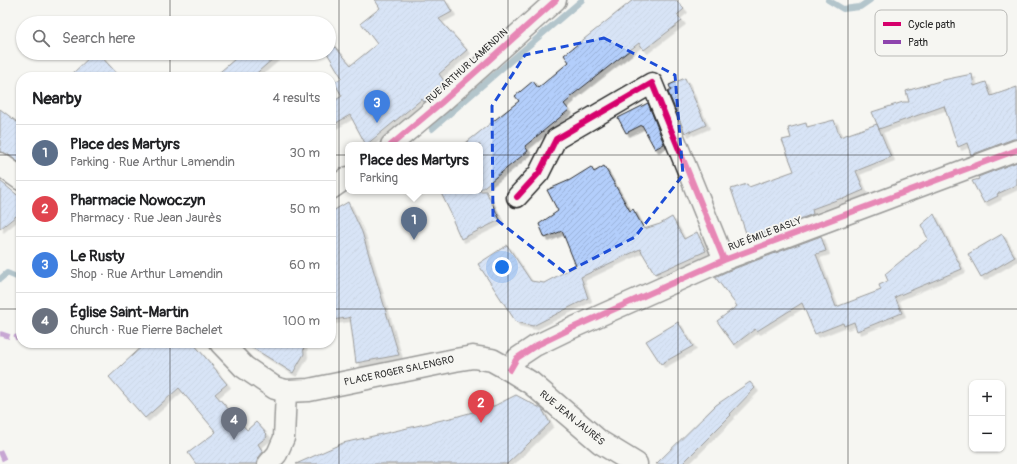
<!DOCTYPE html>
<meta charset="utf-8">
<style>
:root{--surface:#fff;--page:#f6f6f6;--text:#202124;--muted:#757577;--line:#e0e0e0;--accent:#2b2b2b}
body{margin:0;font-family:Pangolin,sans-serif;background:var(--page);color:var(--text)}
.controls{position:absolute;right:12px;bottom:12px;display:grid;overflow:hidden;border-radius:8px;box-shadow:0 1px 3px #0004}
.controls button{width:36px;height:36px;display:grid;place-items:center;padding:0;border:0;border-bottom:1px solid var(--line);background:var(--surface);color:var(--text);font:20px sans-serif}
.you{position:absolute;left:502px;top:267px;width:14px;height:14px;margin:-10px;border:3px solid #fff;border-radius:50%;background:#1a73e8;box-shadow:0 0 0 6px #1a73e833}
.badge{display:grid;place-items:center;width:26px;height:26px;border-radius:50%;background:var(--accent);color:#fff;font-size:13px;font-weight:700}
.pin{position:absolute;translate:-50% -33px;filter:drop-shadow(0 1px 2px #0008)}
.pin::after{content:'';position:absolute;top:21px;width:14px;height:12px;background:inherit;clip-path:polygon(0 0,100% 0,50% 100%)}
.popup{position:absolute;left:345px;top:142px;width:138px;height:52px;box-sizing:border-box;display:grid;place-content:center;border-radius:8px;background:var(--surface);filter:drop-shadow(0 1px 3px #0005);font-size:13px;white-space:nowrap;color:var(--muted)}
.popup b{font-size:15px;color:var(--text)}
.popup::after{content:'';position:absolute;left:50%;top:100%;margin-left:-8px;border:8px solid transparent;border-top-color:var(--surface)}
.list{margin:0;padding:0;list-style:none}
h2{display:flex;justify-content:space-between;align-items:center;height:52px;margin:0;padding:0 16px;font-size:17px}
h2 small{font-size:13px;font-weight:400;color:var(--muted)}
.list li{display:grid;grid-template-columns:26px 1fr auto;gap:12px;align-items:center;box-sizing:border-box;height:56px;padding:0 16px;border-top:1px solid var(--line)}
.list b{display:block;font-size:15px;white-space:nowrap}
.list p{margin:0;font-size:13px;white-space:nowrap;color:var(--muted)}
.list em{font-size:13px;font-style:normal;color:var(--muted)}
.icon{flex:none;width:22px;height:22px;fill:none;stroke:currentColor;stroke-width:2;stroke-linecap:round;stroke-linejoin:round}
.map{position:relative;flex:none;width:1017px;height:464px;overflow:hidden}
.search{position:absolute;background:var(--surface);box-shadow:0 1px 3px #0004;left:16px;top:16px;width:320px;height:44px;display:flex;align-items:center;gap:10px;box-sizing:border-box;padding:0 14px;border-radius:22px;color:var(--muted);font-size:15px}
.panel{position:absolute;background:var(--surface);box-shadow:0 1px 3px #0004;left:16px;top:72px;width:320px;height:276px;border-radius:16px}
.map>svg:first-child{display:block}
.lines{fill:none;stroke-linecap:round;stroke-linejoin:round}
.stream{stroke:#62899c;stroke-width:6}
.building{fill:url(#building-hatch);stroke:#2b2b2b;filter:url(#shadow)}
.minor-casing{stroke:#2b2b2b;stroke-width:23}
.secondary-casing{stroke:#2b2b2b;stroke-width:25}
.minor{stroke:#f6f6f2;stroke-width:20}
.secondary{stroke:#f6f6f2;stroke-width:22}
.quiet{stroke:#8e44ad;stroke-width:5;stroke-dasharray:10 5;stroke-linecap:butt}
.cycleway-casing{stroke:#f6f6f2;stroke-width:8}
.cycleway{stroke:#d6006c;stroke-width:6}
.marked{fill:none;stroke:#1d4ed8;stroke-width:3;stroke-dasharray:8 5;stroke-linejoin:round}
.grid{fill:none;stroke:#2b2b2b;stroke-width:1;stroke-opacity:0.55}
.labels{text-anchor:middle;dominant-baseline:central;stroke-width:3.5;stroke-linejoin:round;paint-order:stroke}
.street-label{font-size:10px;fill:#2b2b2b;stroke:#f6f6f2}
.key{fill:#f6f6f2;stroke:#b9b9b6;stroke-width:1}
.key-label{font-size:11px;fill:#2b2b2b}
</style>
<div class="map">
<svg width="1017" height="464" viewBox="0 0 1017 464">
<defs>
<pattern id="building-hatch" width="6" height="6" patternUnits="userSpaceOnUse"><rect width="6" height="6" fill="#b3cefb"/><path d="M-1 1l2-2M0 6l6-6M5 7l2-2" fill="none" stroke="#9ab1d7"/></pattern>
<filter id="shadow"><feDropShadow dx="3.5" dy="3.5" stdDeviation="0" flood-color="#0004"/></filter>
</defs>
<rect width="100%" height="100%" fill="#f6f6f2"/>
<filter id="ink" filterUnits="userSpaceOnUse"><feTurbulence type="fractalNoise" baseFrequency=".025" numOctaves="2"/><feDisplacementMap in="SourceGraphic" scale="8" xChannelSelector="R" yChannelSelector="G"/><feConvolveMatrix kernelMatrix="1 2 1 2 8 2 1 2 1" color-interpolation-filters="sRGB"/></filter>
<g filter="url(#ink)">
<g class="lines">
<path class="stream" d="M 828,0 L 843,9 L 860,7 L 870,0
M 432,129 L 500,70 L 582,0
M 0,279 L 7,273 L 19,278 L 21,278"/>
</g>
<path class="building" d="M 375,0 L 445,0 L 452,12 L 439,19 L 467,50 L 439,74 L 445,82 L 429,98 L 424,102 L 422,99 L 366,145 L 350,115 L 331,126 L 331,103 L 342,96 L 334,82 L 342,78 L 327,53 L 329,53 L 329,40 L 351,65 L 377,44 L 361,23 L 380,8 Z
M 633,0 L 676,0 L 684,9 L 677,15 L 682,21 L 644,50 L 639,43 L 570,97 L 571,98 L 564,104 L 569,110 L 525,146 L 528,151 L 480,190 L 480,145 L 463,145 L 519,101 L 515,96 L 533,81 L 538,88 L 569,62 L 564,55 Z
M 94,53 L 98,53 L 120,77 L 69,77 Z
M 242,53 L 280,53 L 252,77 L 214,77 Z
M 972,74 L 974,86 L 986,82 L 991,96 L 1017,87 L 1017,139 L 1013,139 L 971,155 L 967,143 L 958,147 L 944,106 L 879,129 L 872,112 L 903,102 L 909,102 L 906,91 L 943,80 Z
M 685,78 L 706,125 L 690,132 L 690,130 L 685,133 L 668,92 L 671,90 L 669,85 Z
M 648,103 L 664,144 L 655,149 L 642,125 L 626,133 L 618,118 Z
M 0,109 L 21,125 L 21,159 L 18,162 L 7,154 L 0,152 Z
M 834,120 L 840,137 L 877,124 L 891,157 L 856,171 L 864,190 L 843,199 L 842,198 L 812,209 L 813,214 L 748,239 L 731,189 L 747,184 L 749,187 L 794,171 L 782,140 L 791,138 L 788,128 L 806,123 L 807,127 Z
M 1017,162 L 1017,185 L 997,194 L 998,196 L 984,203 L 972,181 L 979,179 L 978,177 Z
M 604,166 L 630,211 L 633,209 L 644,229 L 660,224 L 672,217 L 684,239 L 697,232 L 706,251 L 655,274 L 640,249 L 581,277 L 588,298 L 533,326 L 516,322 L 478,264 L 507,245 L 531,281 L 544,283 L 576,266 L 562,231 L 545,238 L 539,224 L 558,211 L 547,190 L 570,180 L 591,167 L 594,172 Z
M 0,181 L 21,198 L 21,212 L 0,229 Z
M 440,191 L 486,191 L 500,220 L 461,239 L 453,221 L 454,220 Z
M 348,202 L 362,232 L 399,355 L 356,363 L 350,317 L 347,318 L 331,320 L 331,212 Z
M 934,214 L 962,269 L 895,297 L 902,313 L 857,331 L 854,322 L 844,326 L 843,323 L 815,334 L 802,303 L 757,331 L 755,329 L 734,345 L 717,321 L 737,306 L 715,277 L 728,271 L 821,236 L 826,251 L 816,254 L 836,307 L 881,290 L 879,285 L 888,281 L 885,274 L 928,239 L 921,225 Z
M 1002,234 L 1015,257 L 981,277 L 968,254 Z
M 678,322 L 693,346 L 661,364 L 646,341 Z
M 146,343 L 193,343 L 217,371 L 217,372 L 227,384 L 215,394 L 247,430 L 256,422 L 267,434 L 266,435 L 267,437 L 258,444 L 263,452 L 259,457 L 257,461 L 257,464 L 196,464 L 188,453 L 216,432 L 179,388 L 145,418 L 109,377 Z
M 245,343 L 303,343 L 304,354 L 293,373 Z
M 750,382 L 755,388 L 730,414 L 731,415 L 682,464 L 656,464 L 716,405 Z
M 516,395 L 542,409 L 550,423 L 507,464 L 296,464 L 343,443 L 455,417 L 494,406 Z"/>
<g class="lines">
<defs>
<path id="minor" d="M 391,145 L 441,103 L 556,0
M 331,189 L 348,177
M 517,197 L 539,173 L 556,139 L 652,83 L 724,260
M 510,370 L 517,358 L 535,346 L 570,329 L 724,260 L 1017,150
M 268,464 L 277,454 L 284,438 L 286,391"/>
<path id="secondary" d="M 0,164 L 21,179
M 221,343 L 244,367 L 275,388 L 286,391 L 309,390 L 455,360 L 473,357 L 492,360 L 510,370 L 531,383 L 600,442 L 636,464"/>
</defs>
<use href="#minor" class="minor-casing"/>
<use href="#secondary" class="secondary-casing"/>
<use href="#minor" class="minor"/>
<use href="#secondary" class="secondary"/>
<path class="quiet" d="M 0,334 L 2,334 L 14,338 L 21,335
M 0,451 L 6,464"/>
<defs>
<path id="cycleway" d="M 391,145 L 441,103 L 556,0
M 517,197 L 539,173 L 556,139 L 652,83 L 724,260
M 510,370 L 517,358 L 535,346 L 570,329 L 724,260 L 1017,150"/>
</defs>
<use href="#cycleway" class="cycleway-casing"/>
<use href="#cycleway" class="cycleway"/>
</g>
</g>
<path d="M0 0H1017V464H0ZM 604,38 L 675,75 L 683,175 L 635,237 L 565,273 L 493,217 L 492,106 L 525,55 Z" fill="#f6f6f2" fill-opacity=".55" fill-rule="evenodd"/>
<path class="marked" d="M 604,38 L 675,75 L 683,175 L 635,237 L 565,273 L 493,217 L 492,106 L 525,55 Z"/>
<path class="grid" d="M 170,0 L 170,23M 339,0 L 339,464M 508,0 L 508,464M 678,0 L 678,464M 848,0 L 848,464M 170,53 L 170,77M 0,155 L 21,155M 331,155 L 1017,155M 0,309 L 21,309M 331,309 L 1017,309M 170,343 L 170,464"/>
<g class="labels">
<g class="street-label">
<text transform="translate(467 66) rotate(-42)">RUE ARTHUR LAMENDIN</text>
<text transform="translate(765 234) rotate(-21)">RUE ÉMILE BASLY</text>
<text transform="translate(399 371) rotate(-12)">PLACE ROGER SALENGRO</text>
<text transform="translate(572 418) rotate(39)">RUE JEAN JAURÈS</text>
</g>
</g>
<rect x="875" y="10" width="132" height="46" rx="6" class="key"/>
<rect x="883" y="22" width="18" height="4" fill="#d6006c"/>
<rect x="883" y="40" width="18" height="4" fill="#8e44ad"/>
<g class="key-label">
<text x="908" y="28">Cycle path</text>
<text x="908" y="46">Path</text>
</g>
</svg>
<div class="controls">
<button>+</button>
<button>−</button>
</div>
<div class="you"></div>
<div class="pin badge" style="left:414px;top:240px;background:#5c6f8a">1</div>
<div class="popup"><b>Place des Martyrs</b>Parking</div>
<div class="pin badge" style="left:481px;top:423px;background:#e0444e">2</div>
<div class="pin badge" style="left:377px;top:123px;background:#3f7fe0">3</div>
<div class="pin badge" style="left:234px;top:440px;background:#6b7280">4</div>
<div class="search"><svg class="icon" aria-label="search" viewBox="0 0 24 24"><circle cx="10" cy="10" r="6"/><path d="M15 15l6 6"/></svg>Search here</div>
<section class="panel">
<h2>Nearby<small>4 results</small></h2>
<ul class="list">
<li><span class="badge" style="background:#5c6f8a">1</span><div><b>Place des Martyrs</b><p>Parking · Rue Arthur Lamendin</p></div><em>30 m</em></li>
<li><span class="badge" style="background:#e0444e">2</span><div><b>Pharmacie Nowoczyn</b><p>Pharmacy · Rue Jean Jaurès</p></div><em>50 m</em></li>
<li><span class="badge" style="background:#3f7fe0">3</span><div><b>Le Rusty</b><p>Shop · Rue Arthur Lamendin</p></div><em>60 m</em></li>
<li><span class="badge" style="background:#6b7280">4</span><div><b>Église Saint-Martin</b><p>Church · Rue Pierre Bachelet</p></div><em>100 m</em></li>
</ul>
</section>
</div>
